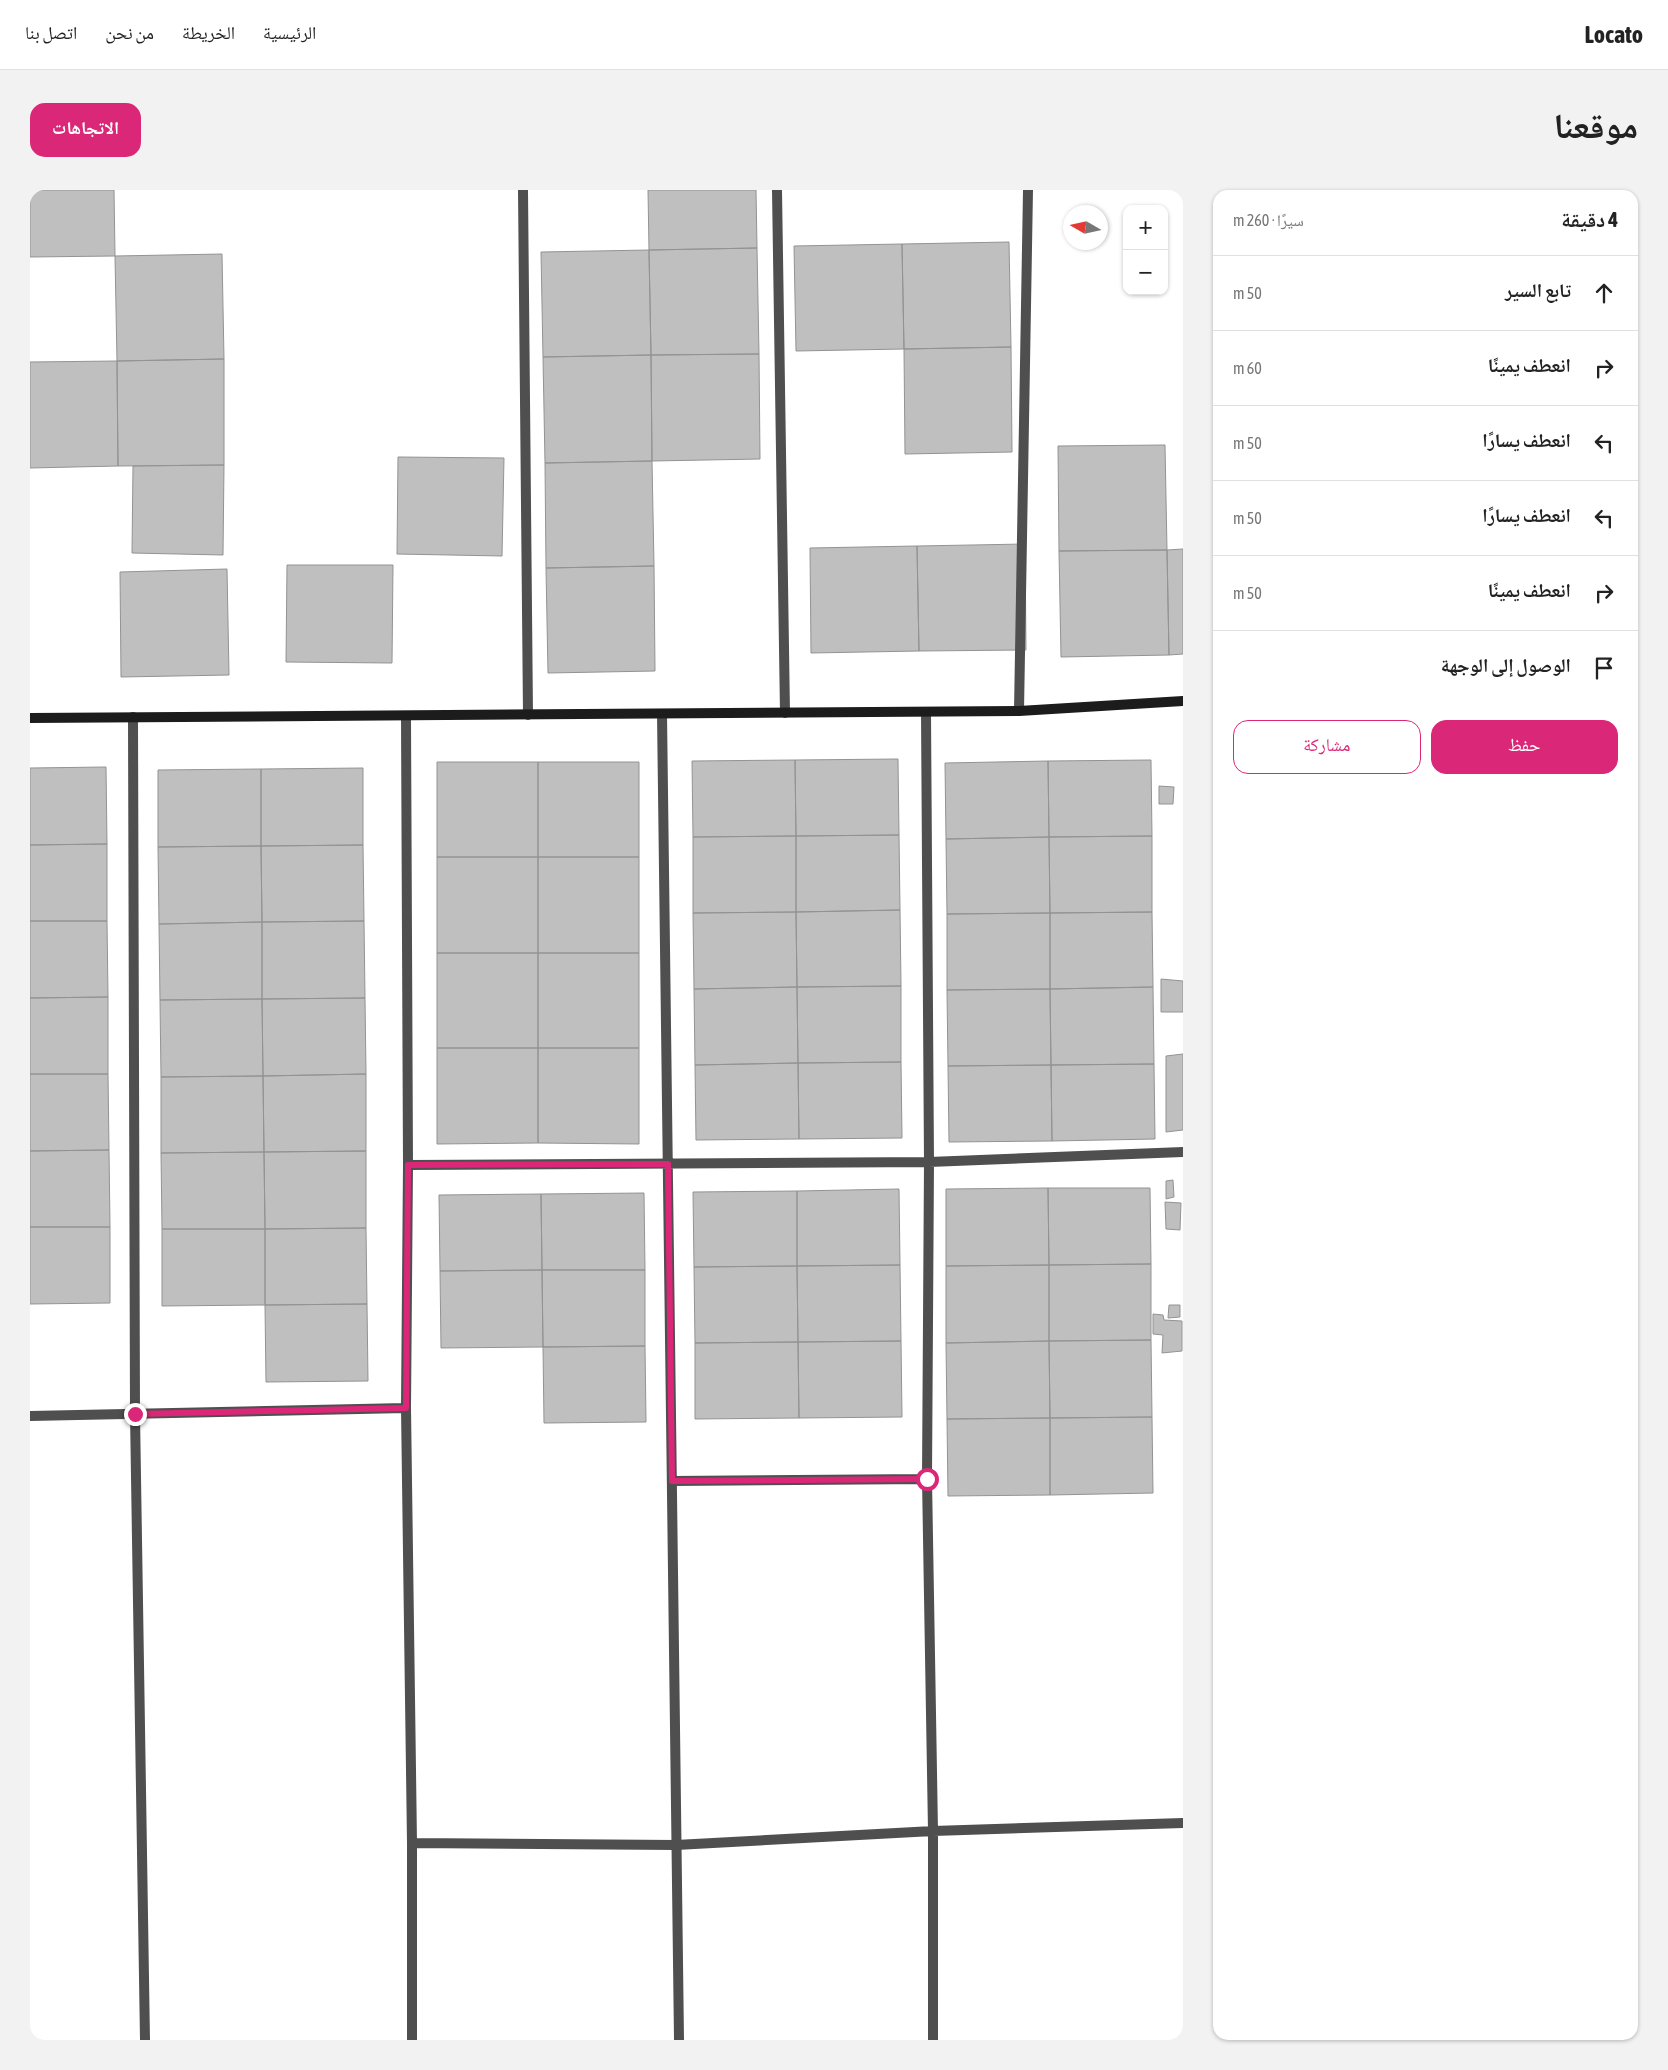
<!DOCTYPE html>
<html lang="ar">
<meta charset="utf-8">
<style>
:root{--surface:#fff;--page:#f2f2f2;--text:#222;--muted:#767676;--line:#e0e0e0;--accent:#db2777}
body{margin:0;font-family:"Asap Condensed","Noto Naskh Arabic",sans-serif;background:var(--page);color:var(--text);direction:rtl}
.controls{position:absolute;right:15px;top:15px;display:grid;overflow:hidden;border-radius:10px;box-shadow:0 1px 4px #0004}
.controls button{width:45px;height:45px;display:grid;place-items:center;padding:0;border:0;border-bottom:1px solid var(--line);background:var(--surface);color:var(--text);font:25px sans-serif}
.compass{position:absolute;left:1033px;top:15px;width:45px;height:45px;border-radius:50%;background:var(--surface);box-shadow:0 1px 4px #0004;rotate:279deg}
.stop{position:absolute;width:15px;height:15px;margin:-11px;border:4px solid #db2777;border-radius:50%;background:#fff}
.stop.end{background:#db2777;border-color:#fff;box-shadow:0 1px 5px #0008}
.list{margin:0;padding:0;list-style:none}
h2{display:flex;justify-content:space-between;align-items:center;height:65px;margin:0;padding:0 20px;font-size:21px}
h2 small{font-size:16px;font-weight:400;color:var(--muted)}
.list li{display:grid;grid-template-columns:32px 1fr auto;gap:15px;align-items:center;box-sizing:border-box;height:75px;padding:0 20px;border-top:1px solid var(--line)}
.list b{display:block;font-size:19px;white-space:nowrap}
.list em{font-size:16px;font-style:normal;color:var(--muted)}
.actions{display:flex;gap:10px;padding:15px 20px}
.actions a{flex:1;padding:11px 0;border:1px solid var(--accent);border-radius:15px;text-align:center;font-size:18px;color:var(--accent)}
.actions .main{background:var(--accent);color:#fff}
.icon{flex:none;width:28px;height:28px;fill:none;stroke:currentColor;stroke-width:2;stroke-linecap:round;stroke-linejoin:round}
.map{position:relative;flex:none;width:1153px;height:1850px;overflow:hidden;direction:ltr;border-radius:15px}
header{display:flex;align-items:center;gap:30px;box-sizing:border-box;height:70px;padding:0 25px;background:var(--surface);border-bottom:1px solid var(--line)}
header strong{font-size:24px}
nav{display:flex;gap:28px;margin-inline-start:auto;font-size:18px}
.intro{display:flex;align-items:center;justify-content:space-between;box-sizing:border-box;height:120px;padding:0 30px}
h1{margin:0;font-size:35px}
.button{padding:12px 22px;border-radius:15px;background:var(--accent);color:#fff;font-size:18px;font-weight:700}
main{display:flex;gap:30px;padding:0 30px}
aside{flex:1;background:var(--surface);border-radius:15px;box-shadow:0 1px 4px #0004}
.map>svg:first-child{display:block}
.building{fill:#bfbfbf;stroke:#939393}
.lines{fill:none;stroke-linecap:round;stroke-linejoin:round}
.street{stroke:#4f4f4f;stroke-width:10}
.secondary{stroke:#1c1c1c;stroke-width:10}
.route{stroke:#db2777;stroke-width:6}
</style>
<header>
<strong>Locato</strong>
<nav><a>الرئيسية</a><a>الخريطة</a><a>من نحن</a><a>اتصل بنا</a></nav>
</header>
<div class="intro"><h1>موقعنا</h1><a class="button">الاتجاهات</a></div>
<main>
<aside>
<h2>4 دقيقة<small>سيرًا · 260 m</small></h2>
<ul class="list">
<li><svg class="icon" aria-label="ahead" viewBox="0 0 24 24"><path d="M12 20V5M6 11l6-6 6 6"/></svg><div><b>تابع السير</b></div><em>50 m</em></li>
<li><svg class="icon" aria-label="right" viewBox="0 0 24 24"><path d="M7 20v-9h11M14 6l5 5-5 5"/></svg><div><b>انعطف يمينًا</b></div><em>60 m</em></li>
<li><svg class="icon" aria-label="left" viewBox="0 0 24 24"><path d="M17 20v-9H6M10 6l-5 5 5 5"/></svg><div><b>انعطف يسارًا</b></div><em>50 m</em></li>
<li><svg class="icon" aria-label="left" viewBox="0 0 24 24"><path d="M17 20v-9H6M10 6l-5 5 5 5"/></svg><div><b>انعطف يسارًا</b></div><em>50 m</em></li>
<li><svg class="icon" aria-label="right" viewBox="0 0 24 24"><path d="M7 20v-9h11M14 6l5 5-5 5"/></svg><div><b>انعطف يمينًا</b></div><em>50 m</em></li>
<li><svg class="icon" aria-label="arrive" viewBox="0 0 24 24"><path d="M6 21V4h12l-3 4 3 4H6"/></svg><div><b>الوصول إلى الوجهة</b></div></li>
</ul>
<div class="actions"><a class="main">حفظ</a><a>مشاركة</a></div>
</aside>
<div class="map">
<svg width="1153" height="1850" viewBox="0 0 1153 1850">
<rect width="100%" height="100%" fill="#fff"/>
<path class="building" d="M 0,0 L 84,0 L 85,66 L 0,67 Z
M 618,0 L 726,0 L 727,58 L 619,60 Z
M 979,52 L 981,157 L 874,159 L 872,54 Z
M 872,54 L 874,159 L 766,161 L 764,56 Z
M 727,58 L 729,164 L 621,165 L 619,60 Z
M 619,60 L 621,165 L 513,167 L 511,62 Z
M 192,64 L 194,169 L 87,171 L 85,66 Z
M 981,157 L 982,262 L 875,264 L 874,159 Z
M 729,164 L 730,269 L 622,271 L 621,165 Z
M 621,165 L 622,271 L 515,273 L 513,167 Z
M 194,169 L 194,275 L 88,276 L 87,171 Z
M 87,171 L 88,276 L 0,278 L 0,172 Z
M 1135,255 L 1137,360 L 1029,361 L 1028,256 Z
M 368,267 L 474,268 L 472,366 L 367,364 Z
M 622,271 L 624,376 L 516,378 L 515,273 Z
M 194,275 L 193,365 L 102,363 L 103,276 Z
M 995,354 L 996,460 L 889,461 L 887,356 Z
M 887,356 L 889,461 L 781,463 L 780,358 Z
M 1153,359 L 1153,464 L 1139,465 L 1137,360 Z
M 1137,360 L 1139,465 L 1031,467 L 1029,361 Z
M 257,375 L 363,375 L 362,473 L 256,472 Z
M 624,376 L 625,481 L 518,483 L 516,378 Z
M 197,379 L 199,485 L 91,487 L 90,382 Z
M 868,569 L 869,645 L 766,646 L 765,570 Z
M 765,570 L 766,646 L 663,647 L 662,571 Z
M 1121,570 L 1122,646 L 1019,647 L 1018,571 Z
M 1018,571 L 1019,647 L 916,649 L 915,573 Z
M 407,572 L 508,572 L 508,667 L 407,667 Z
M 508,572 L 609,572 L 609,667 L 508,667 Z
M 76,577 L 77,654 L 0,655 L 0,578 Z
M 333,578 L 333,655 L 231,656 L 231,579 Z
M 231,579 L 231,656 L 128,657 L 128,580 Z
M 1129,596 L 1144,597 L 1143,614 L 1129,614 Z
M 869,645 L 870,720 L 766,722 L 766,646 Z
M 766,646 L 766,722 L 663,723 L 663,647 Z
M 1122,646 L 1122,722 L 1020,723 L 1019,647 Z
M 1019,647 L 1020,723 L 917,724 L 916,649 Z
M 77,654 L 77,731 L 0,731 L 0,655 Z
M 333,655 L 334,731 L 232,732 L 231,656 Z
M 231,656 L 232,732 L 129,734 L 128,657 Z
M 407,667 L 508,667 L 508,763 L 407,763 Z
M 508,667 L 609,667 L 609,763 L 508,763 Z
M 870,720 L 871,796 L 767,797 L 766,722 Z
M 766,722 L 767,797 L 664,799 L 663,723 Z
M 1122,722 L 1123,797 L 1020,799 L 1020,723 Z
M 1020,723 L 1020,799 L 917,800 L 917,724 Z
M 0,731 L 77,731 L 78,807 L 0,808 Z
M 334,731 L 335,808 L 232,809 L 232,732 Z
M 232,732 L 232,809 L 130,810 L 129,734 Z
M 407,763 L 508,763 L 508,858 L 407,858 Z
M 508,763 L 609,763 L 609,858 L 508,858 Z
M 1131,789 L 1153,791 L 1153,822 L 1131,822 Z
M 871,796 L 871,872 L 768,873 L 767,797 Z
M 767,797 L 768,873 L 665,875 L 664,799 Z
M 1123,797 L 1124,874 L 1021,875 L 1020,799 Z
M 1020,799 L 1021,875 L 918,876 L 917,800 Z
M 78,807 L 78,884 L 0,884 L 0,808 Z
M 335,808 L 336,884 L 233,886 L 232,809 Z
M 232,809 L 233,886 L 131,887 L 130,810 Z
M 407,858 L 508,858 L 508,953 L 407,954 Z
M 508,858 L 609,858 L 609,954 L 508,953 Z
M 1153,864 L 1153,940 L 1136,942 L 1136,866 Z
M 871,872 L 872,948 L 769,949 L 768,873 Z
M 768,873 L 769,949 L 666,950 L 665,875 Z
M 1124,874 L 1125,949 L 1022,951 L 1021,875 Z
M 1021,875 L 1022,951 L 919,952 L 918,876 Z
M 0,884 L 78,884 L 79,960 L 0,961 Z
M 336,884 L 336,961 L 234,962 L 233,886 Z
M 233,886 L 234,962 L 131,963 L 131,887 Z
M 79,960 L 80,1037 L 0,1037 L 0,961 Z
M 336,961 L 336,1038 L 235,1039 L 234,962 Z
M 234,962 L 235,1039 L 132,1039 L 131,963 Z
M 1143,990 L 1144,1007 L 1136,1009 L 1136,991 Z
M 1018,998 L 1019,1075 L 916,1076 L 916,999 Z
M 1018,998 L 1120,998 L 1121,1074 L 1019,1075 Z
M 869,999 L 870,1075 L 767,1076 L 767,1001 Z
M 767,1001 L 767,1076 L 664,1077 L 663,1002 Z
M 614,1003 L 615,1080 L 512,1080 L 511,1004 Z
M 511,1004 L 512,1080 L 410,1081 L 409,1005 Z
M 1135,1012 L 1151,1013 L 1150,1040 L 1136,1039 Z
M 0,1037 L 80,1037 L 80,1113 L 0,1114 Z
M 336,1038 L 337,1114 L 235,1115 L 235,1039 Z
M 132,1039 L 235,1039 L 235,1115 L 132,1116 Z
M 1121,1074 L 1121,1150 L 1019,1151 L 1019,1075 Z
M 870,1075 L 871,1151 L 768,1152 L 767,1076 Z
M 1019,1075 L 1019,1151 L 916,1153 L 916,1076 Z
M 767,1076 L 768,1152 L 665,1153 L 664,1077 Z
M 512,1080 L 513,1157 L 411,1158 L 410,1081 Z
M 512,1080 L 615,1080 L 615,1156 L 513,1157 Z
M 337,1114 L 338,1191 L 236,1192 L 235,1115 Z
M 1139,1115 L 1150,1115 L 1150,1127 L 1138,1128 Z
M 1123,1124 L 1133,1125 L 1134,1130 L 1152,1131 L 1152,1161 L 1132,1163 L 1133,1145 L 1123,1144 Z
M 1121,1150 L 1122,1227 L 1020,1228 L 1019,1151 Z
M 871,1151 L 872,1227 L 769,1228 L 768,1152 Z
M 1019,1151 L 1020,1228 L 917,1229 L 916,1153 Z
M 768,1152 L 769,1228 L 665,1229 L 665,1153 Z
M 615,1156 L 616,1232 L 514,1233 L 513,1157 Z
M 1122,1227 L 1123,1303 L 1020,1305 L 1020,1228 Z
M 1020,1228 L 1020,1305 L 918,1306 L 917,1229 Z"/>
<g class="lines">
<path class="street" d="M 493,0 L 498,525
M 747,0 L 755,523
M 989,521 L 998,0
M 896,522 L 899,972 L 897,1289 L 903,1641 L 903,1850
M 632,524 L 649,1850
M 376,526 L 378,975 L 376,1218 L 382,1653 L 382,1850
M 103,527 L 105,1224 L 115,1850
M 378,975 L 899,972 L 1153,962
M 0,1226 L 376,1218
M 642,1291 L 897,1289
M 382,1653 L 646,1655 L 903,1641 L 1153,1633"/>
<path class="secondary" d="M 0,528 L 989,521 L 1153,511"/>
</g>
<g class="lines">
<path class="route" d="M 105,1224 L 376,1218 L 378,975 L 638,974 L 642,1291 L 897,1289"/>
</g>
</svg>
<div class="controls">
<button>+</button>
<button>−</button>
</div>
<svg class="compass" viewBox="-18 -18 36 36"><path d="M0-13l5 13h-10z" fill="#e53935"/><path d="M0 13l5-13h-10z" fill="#767676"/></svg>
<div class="stop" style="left:897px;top:1289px"></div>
<div class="stop end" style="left:105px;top:1224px"></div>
</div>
</main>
